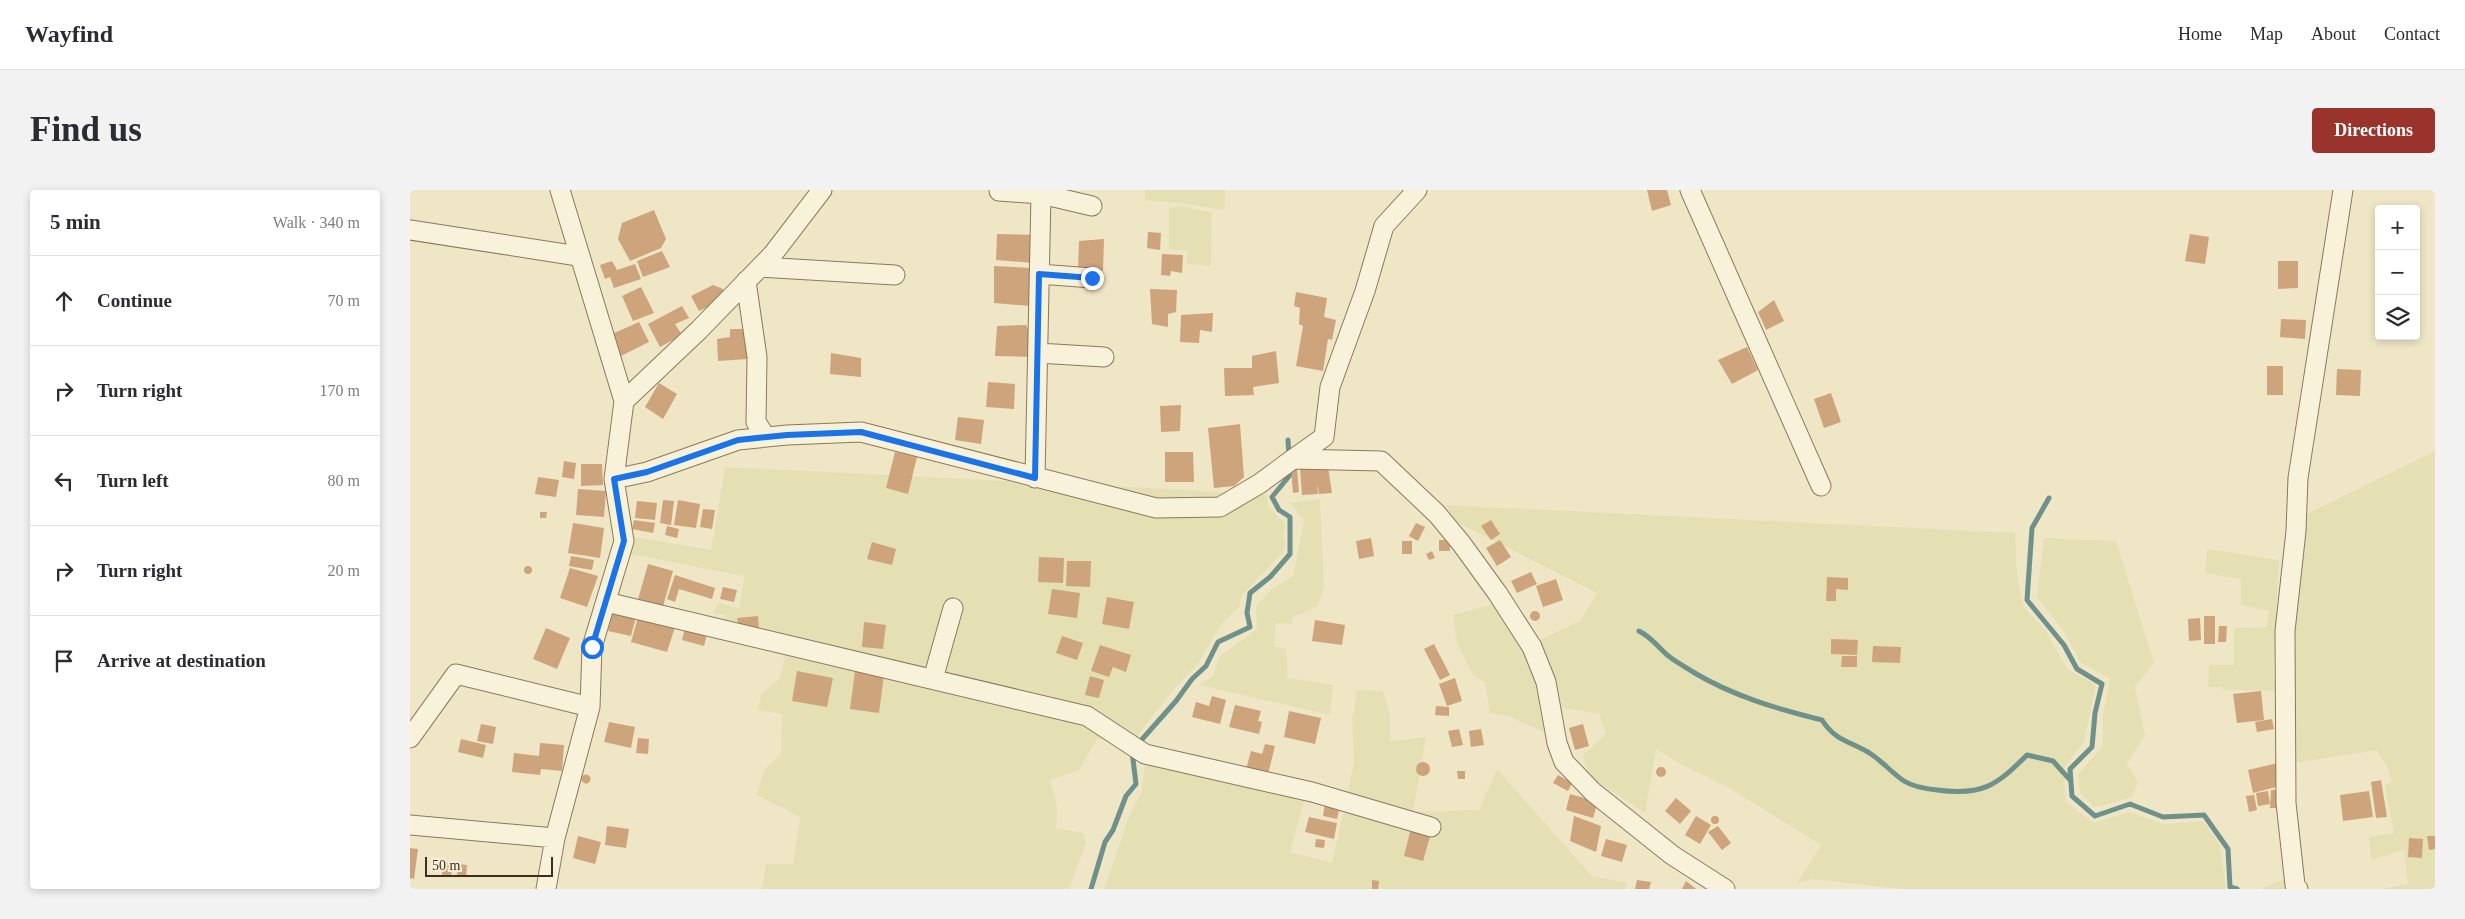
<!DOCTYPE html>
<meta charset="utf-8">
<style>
:root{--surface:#fff;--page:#f2f2f3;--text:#2b2b33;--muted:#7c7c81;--line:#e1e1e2;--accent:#9a332b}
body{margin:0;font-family:Georgia,serif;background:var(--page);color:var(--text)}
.controls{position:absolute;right:15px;top:15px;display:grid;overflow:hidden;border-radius:5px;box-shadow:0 2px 8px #0003}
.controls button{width:45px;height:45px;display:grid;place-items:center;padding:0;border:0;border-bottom:1px solid var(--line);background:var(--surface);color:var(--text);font:25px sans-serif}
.scale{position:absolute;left:15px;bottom:12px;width:128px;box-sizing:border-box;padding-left:5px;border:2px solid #3b2f1f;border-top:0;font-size:14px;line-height:18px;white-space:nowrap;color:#3b2f1f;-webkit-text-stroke:4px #f6efd6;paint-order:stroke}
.stop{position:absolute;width:15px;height:15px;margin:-11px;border:4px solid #1a73e8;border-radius:50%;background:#fff}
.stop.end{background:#1a73e8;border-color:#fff;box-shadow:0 1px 5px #0008}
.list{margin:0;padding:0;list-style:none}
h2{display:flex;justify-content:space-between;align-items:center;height:65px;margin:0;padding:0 20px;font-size:21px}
h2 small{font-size:16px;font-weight:400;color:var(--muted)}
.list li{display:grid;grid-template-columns:32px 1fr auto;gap:15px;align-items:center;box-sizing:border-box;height:90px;padding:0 20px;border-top:1px solid var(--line)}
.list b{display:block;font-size:19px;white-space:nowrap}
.list em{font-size:16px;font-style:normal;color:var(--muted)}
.icon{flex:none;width:28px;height:28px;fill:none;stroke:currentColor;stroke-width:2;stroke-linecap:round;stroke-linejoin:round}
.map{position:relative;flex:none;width:2025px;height:699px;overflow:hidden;border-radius:5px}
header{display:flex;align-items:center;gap:30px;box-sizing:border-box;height:70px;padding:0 25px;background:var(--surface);border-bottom:1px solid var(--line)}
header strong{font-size:24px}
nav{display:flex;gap:28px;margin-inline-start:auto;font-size:18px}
.intro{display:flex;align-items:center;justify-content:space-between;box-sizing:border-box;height:120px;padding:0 30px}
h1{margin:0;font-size:35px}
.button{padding:12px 22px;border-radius:5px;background:var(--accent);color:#fff;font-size:18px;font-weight:700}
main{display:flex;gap:30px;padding:0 30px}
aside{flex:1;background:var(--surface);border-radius:5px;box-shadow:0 2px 8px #0003}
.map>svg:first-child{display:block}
.farmland{fill:#e5e0b4}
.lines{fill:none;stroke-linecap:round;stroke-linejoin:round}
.stream{stroke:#6e918b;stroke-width:5}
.building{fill:#cda47c}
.minor-casing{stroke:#8b785c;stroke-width:21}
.minor{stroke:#f9f2da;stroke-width:19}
.route{stroke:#1a73e8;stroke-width:6}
</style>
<header>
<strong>Wayfind</strong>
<nav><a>Home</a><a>Map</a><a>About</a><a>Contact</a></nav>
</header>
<div class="intro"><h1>Find us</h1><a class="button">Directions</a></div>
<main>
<aside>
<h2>5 min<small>Walk · 340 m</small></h2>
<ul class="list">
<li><svg class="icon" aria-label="ahead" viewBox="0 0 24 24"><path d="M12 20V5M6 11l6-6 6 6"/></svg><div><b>Continue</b></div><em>70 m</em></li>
<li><svg class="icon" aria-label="right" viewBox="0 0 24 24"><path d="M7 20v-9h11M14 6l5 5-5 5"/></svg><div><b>Turn right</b></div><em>170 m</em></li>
<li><svg class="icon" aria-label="left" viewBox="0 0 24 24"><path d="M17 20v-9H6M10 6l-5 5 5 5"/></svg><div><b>Turn left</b></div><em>80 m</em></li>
<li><svg class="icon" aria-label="right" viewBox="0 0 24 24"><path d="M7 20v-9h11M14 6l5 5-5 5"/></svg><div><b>Turn right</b></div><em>20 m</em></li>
<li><svg class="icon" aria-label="arrive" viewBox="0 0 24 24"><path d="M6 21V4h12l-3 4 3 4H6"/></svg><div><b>Arrive at destination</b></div></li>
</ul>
</aside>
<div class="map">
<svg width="2025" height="699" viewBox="0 0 2025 699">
<rect width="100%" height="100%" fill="#efe6c6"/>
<path class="farmland" d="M 735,0 L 815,0 L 814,20 L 771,13 L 735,10 Z
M 771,16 L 802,23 L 801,76 L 777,74 L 777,61 L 759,59 L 759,18 Z
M 2025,261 L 2025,699 L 1971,699 L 1998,694 L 1994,660 L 1961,670 L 1959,647 L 1984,643 L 1975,595 L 1982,592 L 1978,578 L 1967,560 L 1884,573 L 1881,457 L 1895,325 Z
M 315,277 L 857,304 L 858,316 L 875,334 L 873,347 L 876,353 L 873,362 L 862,374 L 832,405 L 829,417 L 810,436 L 788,474 L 763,500 L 726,547 L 687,549 L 669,580 L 640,590 L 647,615 L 646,638 L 673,643 L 676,653 L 659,699 L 352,699 L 356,674 L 383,674 L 390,627 L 347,605 L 354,580 L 371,564 L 372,524 L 348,520 L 351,504 L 370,488 L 376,462 L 360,457 L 307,448 L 315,425 L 303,423 L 308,413 L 329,418 L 334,386 L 221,364 L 224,347 L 301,360 Z
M 910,309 L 914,397 L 908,416 L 882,428 L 882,434 L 866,433 L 864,456 L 876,459 L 878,488 L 923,495 L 920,525 L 789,495 L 803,486 L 809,467 L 847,439 L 846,416 L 863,398 L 883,386 L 894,330 L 880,313 Z
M 1036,315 L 1605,343 L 1607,385 L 1613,416 L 1637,442 L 1657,479 L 1686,495 L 1674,552 L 1654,578 L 1655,611 L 1683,633 L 1719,622 L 1753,634 L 1793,631 L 1810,655 L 1816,699 L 1491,699 L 1403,689 L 1387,693 L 1411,655 L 1319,598 L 1270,574 L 1246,559 L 1235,623 L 1179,586 L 1173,565 L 1196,544 L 1189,524 L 1150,517 L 1130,450 L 1170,431 L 1187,403 L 1045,331 Z
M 1634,348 L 1706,351 L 1744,473 L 1725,497 L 1735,545 L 1717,573 L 1728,592 L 1722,607 L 1694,615 L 1684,617 L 1670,603 L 1668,585 L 1693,555 L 1693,524 L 1700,489 L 1670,472 L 1653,440 L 1627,407 Z
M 1797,359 L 1869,370 L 1863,483 L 1867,501 L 1813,500 L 1812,497 L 1798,497 L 1799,475 L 1824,475 L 1824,438 L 1857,437 L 1859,421 L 1831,415 L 1831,389 L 1795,383 Z
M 1084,414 L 1111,452 L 1129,497 L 1136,543 L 1099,526 L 1080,523 L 1075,493 L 1063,485 L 1047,453 L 1043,425 Z
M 947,500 L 973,501 L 980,525 L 980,551 L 1016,547 L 1003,622 L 1069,620 L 1087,579 L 1182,686 L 1217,693 L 1216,699 L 694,699 L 719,627 L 732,600 L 735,573 L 895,608 L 880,662 L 922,673 L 944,573 L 942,530 Z
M 1874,689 L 1879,699 L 1851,699 Z"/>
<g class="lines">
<path class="stream" d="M 878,250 L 879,267
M 1639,308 L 1622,338 L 1617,410 L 1654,455 L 1667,479 L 1692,494 L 1685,523 L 1682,557 L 1660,579 L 1662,606 L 1685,626 L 1720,614 L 1753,627 L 1794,625 L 1818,659 L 1820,697 L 1827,699
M 1229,441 C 1242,448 1244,453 1255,463 C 1262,470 1274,476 1283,482 C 1323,506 1367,519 1412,530 C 1426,552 1441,551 1461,564 C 1473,572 1482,583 1494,591 C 1502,596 1517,599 1527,600 C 1572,606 1586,596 1617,565 L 1643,571 L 1661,591
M 727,555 L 766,511 L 782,489 L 796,476 L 808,452 L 840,437 L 837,423 L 840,403 L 860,387 L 880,364 L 880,327 L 869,320 L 862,307 L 880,285 L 880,278
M 681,699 L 695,652 L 703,640 L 716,606 L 726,594 L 722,561"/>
</g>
<path class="building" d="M 1237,0 L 1257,0 L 1261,15 L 1242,21 Z
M 244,20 L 256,49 L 251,58 L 220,71 L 208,49 L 212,33 Z
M 738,42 L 751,43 L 750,60 L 737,58 Z
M 587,44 L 625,45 L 623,73 L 586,70 Z
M 1780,44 L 1799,47 L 1795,74 L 1775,71 Z
M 694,49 L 693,81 L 668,79 L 669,51 Z
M 252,61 L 260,77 L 233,87 L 227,71 Z
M 752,64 L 773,65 L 772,83 L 761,81 L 760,86 L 751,85 Z
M 202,71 L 207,80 L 225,74 L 231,89 L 204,98 L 200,87 L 195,89 L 190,75 Z
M 1868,71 L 1888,71 L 1888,98 L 1868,99 Z
M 584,76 L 622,78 L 621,116 L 584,113 Z
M 303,95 L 313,99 L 313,110 L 289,121 L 281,106 Z
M 231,97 L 244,123 L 223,131 L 212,106 Z
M 740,99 L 767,100 L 766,122 L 758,124 L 758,137 L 742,134 Z
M 886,102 L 917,108 L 914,127 L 926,130 L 922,150 L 918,149 L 913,181 L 886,176 L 893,136 L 889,134 L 890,118 L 884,116 Z
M 1364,110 L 1374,131 L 1356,140 L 1348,122 Z
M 272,116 L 279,128 L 265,134 L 272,145 L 250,157 L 238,134 Z
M 803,123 L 802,142 L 790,140 L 789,153 L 770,152 L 771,125 Z
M 1871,129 L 1896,130 L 1895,149 L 1870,147 Z
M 229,132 L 239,152 L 211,166 L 202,144 Z
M 616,135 L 622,147 L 622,167 L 585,166 L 587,136 Z
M 320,139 L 334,139 L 338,169 L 308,171 L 307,149 L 320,147 Z
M 1337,157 L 1348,180 L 1322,194 L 1308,170 Z
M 866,161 L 869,193 L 843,197 L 844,205 L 815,206 L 814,178 L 842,178 L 842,166 Z
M 421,163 L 451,168 L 451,187 L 420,184 Z
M 1857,176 L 1873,176 L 1873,205 L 1857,205 Z
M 1927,179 L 1951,180 L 1950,206 L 1926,205 Z
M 578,192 L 605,194 L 604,219 L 576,217 Z
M 249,193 L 267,204 L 253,229 L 235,217 Z
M 1421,203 L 1431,232 L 1414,238 L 1404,209 Z
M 771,215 L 770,241 L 751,242 L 750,216 Z
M 548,227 L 574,230 L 571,254 L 545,250 Z
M 830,234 L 834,287 L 824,296 L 804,298 L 798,238 Z
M 485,262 L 507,267 L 498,304 L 476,298 Z
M 755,262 L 783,262 L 784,292 L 755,292 Z
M 154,271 L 166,273 L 164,289 L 152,287 Z
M 171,274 L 192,274 L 193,295 L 171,296 Z
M 918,277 L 922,303 L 909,304 L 907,293 L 908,304 L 892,305 L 890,278 Z
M 881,278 L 887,278 L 889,302 L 883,303 Z
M 128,287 L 149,290 L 146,307 L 125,304 Z
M 168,299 L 196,301 L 194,327 L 166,325 Z
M 253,310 L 264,311 L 261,335 L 250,333 Z
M 268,310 L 290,314 L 286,338 L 264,335 Z
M 227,311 L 247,313 L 245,330 L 225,328 Z
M 293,319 L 305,320 L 302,339 L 290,337 Z
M 130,322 L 137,322 L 136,328 L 130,328 Z
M 224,330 L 245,333 L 243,343 L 222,339 Z
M 1081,330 L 1090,344 L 1081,350 L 1071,336 Z
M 163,333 L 194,338 L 190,368 L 158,363 Z
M 1006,333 L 1015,337 L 1008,351 L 999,346 Z
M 257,336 L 269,339 L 267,348 L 255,345 Z
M 961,348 L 964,366 L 949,369 L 946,351 Z
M 1029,350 L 1040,350 L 1040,361 L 1029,361 Z
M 1090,350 L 1101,367 L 1087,376 L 1076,358 Z
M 992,351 L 1002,351 L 1002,364 L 992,364 Z
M 462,352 L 486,359 L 482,375 L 457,369 Z
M 1022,361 L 1025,368 L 1019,370 L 1016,364 Z
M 161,366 L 184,370 L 182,380 L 159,376 Z
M 629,367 L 654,368 L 653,393 L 628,392 Z
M 657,371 L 681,371 L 680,397 L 656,396 Z
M 238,374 L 263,381 L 252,420 L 227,413 Z
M114 380a4 4 0 1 1 8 0a4 4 0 1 1-8 0Z
M 160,378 L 188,386 L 177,417 L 150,408 Z
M 1121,382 L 1127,394 L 1107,403 L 1101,391 Z
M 265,385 L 305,398 L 302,409 L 269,399 L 265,412 L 257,409 Z
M 1417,387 L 1438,388 L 1438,400 L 1426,399 L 1426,411 L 1416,411 Z
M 1146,389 L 1153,410 L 1133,417 L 1126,396 Z
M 313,397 L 327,400 L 324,412 L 310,409 Z
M 642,399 L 670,403 L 667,428 L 638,424 Z
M 697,407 L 724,412 L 719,439 L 692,434 Z
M1120 426a5 5 0 1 1 10 0a5 5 0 1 1-10 0Z
M 203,422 L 226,427 L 221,446 L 198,441 Z
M 348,426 L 349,439 L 329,441 L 327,428 Z
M 1794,426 L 1805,426 L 1805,454 L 1794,454 Z
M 228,427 L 265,437 L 257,462 L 221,452 Z
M 1790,428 L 1791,450 L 1779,451 L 1778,429 Z
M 905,430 L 935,435 L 932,455 L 902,451 Z
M 454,432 L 476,435 L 473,459 L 452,457 Z
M 1809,436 L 1817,436 L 1816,452 L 1808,452 Z
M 136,438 L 160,448 L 147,479 L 123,469 Z
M 275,438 L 297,444 L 294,456 L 272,450 Z
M 652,446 L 673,453 L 667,470 L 646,463 Z
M 1421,449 L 1448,450 L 1447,465 L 1421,464 Z
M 1024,454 L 1040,485 L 1030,490 L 1014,459 Z
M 690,455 L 721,465 L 716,482 L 703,477 L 699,487 L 681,481 Z
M 1463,456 L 1491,457 L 1490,473 L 1462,472 Z
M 1432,466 L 1447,466 L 1447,477 L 1431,477 Z
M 387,481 L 423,488 L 417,517 L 382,511 Z
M 445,481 L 474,485 L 469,523 L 440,519 Z
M 680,486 L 694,490 L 689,508 L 675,505 Z
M 1045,488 L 1052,511 L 1037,516 L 1029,494 Z
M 1851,501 L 1854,530 L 1827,533 L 1823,504 Z
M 802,506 L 816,510 L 810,534 L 782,527 L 786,512 L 799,516 Z
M 825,515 L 851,521 L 848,531 L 852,532 L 849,544 L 819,537 Z
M 1026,516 L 1039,517 L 1039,526 L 1025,525 Z
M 879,521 L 911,528 L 905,554 L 874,547 Z
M 1862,529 L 1864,539 L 1847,542 L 1845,532 Z
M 199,532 L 225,537 L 221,558 L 194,552 Z
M 71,534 L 86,537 L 83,554 L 67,551 Z
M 1173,534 L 1179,556 L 1165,560 L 1159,538 Z
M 1049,539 L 1053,555 L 1042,557 L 1038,541 Z
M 1071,539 L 1074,555 L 1061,557 L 1059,541 Z
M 228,548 L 239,549 L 238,564 L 226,563 Z
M 51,549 L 76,555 L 73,568 L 48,562 Z
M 130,553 L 154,555 L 152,581 L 131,579 L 130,585 L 102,582 L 104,563 L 129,566 Z
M 855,554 L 865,556 L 857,588 L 835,583 L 841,561 L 852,564 Z
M1006 579a7 7 0 1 1 14 0a7 7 0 1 1-14 0Z
M 1868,573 L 1873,595 L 1843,603 L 1838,580 Z
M1246 582a5 5 0 1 1 10 0a5 5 0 1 1-10 0Z
M 1047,581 L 1055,581 L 1055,589 L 1048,589 Z
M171.5 589a4.5 4.5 0 1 1 9 0a4.5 4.5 0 1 1-9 0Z
M 1148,585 L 1162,593 L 1158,601 L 1143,593 Z
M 1971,590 L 1977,627 L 1966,628 L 1961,592 Z
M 1861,600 L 1871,600 L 1870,618 L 1860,618 Z
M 1858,601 L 1860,614 L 1848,616 L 1846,603 Z
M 1959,601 L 1963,627 L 1933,631 L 1930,605 Z
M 1160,604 L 1188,612 L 1183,628 L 1156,620 Z
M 1844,605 L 1847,620 L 1839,622 L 1836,606 Z
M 1266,608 L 1281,621 L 1270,634 L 1255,621 Z
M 915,613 L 930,616 L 927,629 L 913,626 Z
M1301 630a4 4 0 1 1 8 0a4 4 0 1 1-8 0Z
M 1164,626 L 1191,636 L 1186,662 L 1160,651 Z
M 1286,626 L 1301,635 L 1290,654 L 1275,645 Z
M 899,627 L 927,633 L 924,649 L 895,642 Z
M 197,636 L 219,639 L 216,658 L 195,655 Z
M 1308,636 L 1321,653 L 1312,660 L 1298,642 Z
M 1001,638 L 1021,643 L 1013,671 L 994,666 Z
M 168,646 L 191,652 L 185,674 L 163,668 Z
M 2017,646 L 2025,646 L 2025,659 L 2019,660 Z
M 1999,648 L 2013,649 L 2012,668 L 1998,667 Z
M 906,649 L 915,650 L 914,658 L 905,657 Z
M 1196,649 L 1217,655 L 1212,672 L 1191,666 Z
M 0,658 L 8,659 L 4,689 L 0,688 Z
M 33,672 L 43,673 L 41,686 L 32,685 Z
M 48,674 L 57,675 L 56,687 L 47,687 Z
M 962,690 L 969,691 L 968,699 L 962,699 Z
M 1227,690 L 1241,692 L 1239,699 L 1225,699 Z
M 1276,691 L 1286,699 L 1272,699 Z"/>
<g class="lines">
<defs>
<path id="minor" d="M 1280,0 L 1411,296
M 589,1 L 631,4 L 625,288
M 631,4 L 682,16
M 0,40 L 168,66
M 350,77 L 485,85
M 629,84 L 682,88
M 336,91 L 347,167 L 346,232 L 356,247
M 628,163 L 694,167
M 214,211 L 289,140 L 363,64 L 412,0
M 883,269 L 914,247 L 920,197 L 955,101 L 974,36 L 1007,0
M 204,289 L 237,282 L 328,250 L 377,245 L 451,242 L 746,318 L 810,317 L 849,294 L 883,269 L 971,271 L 1027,324 L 1051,353 L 1088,404 L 1122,457 L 1136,492 L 1147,553 L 1154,572 L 1183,602 L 1262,665 L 1315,699
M 196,412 L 677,526 L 735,564 L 902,602 L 1021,637
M 523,489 L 543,418
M 0,548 L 46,484 L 180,517
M 0,635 L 145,648
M 136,699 L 145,648 L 180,517 L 182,457 L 214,351 L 204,289 L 214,211 L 150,0
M 1888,699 L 1885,695 L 1876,613 L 1875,441 L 1886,341 L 1888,288 L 1933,0"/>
</defs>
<use href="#minor" class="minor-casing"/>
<use href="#minor" class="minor"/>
</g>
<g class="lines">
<path class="route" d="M 182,457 L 214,351 L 204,289 L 237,282 L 328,250 L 377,245 L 451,242 L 625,288 L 629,84 L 682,88"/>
</g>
</svg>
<div class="controls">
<button>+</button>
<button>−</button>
<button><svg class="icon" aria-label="layers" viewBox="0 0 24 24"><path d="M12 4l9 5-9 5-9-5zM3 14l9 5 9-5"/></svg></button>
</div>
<div class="scale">50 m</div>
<div class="stop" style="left:182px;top:457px"></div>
<div class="stop end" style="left:682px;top:88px"></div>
</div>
</main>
